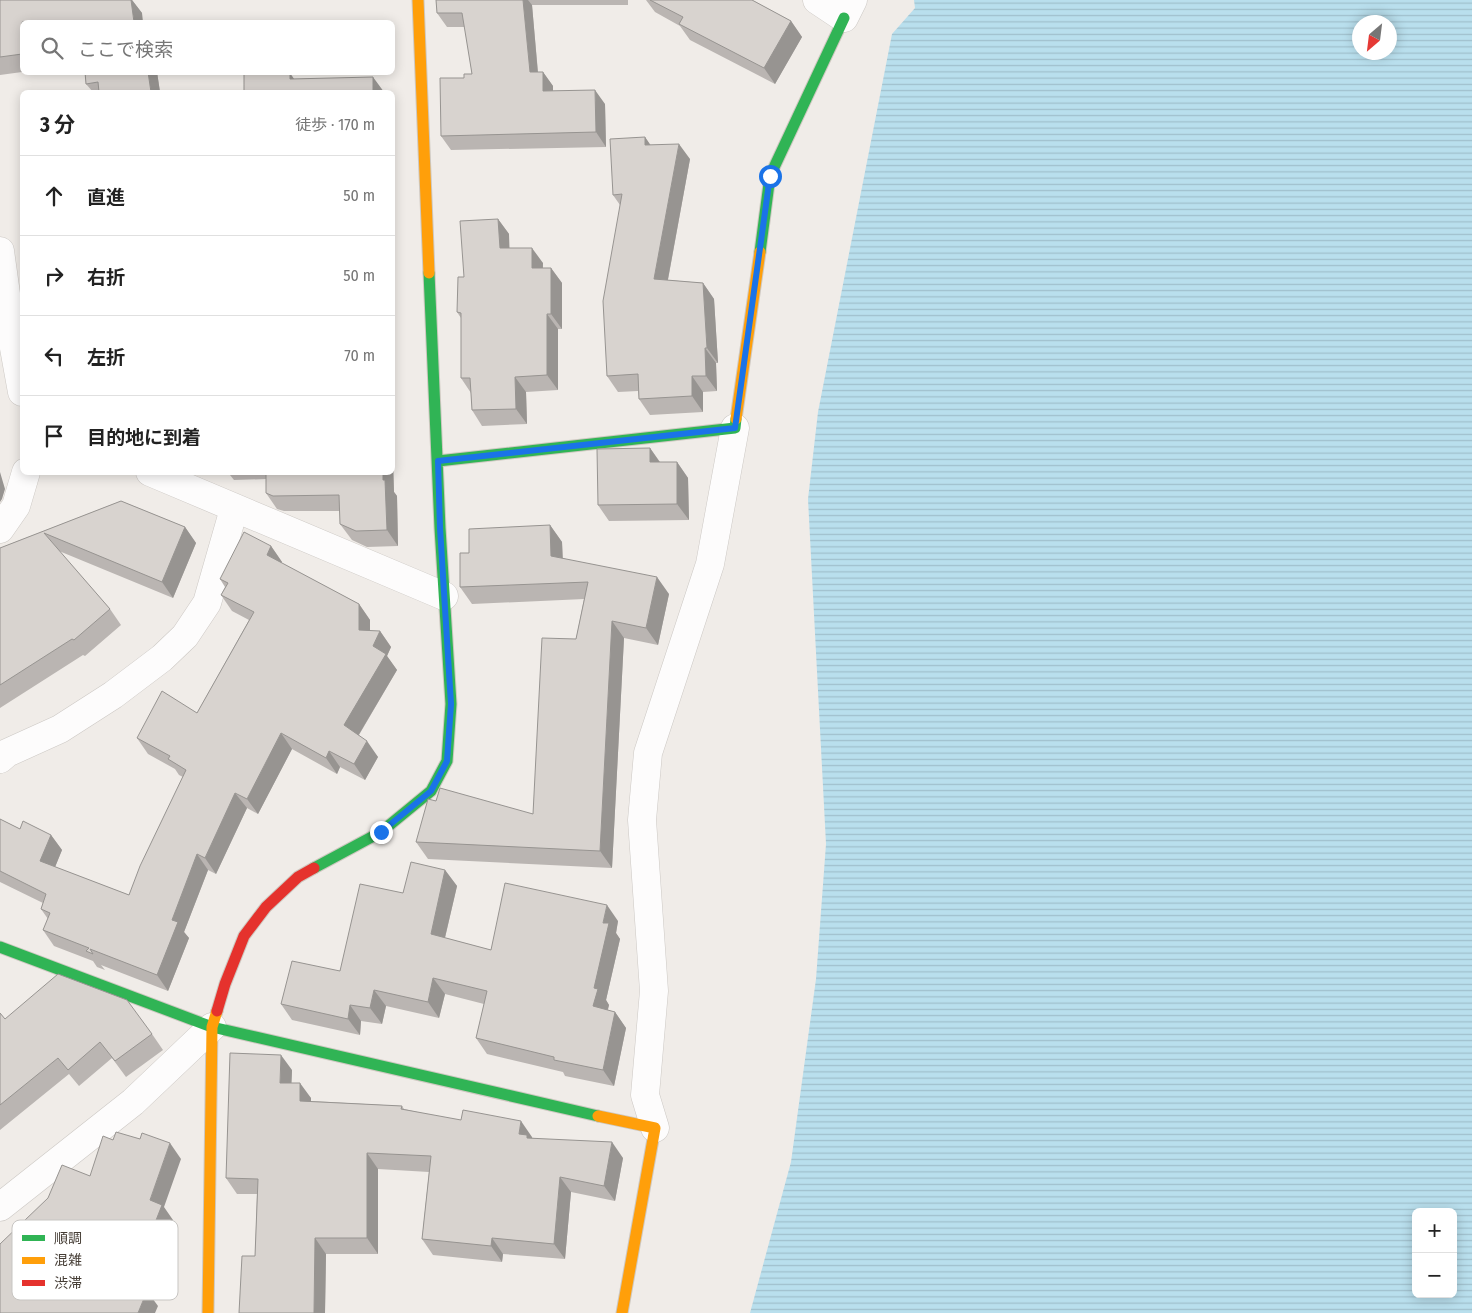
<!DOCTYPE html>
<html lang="ja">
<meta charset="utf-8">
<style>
:root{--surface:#fff;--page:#f6f6f6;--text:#222;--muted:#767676;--line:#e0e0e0}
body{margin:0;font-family:"Fira Sans Condensed","Noto Sans JP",sans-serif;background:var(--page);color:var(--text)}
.controls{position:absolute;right:15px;bottom:15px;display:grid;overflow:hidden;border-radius:8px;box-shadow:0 2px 12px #0003}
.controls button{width:45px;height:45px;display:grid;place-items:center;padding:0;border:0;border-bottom:1px solid var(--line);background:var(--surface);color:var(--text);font:25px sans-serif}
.compass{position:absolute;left:1352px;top:15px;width:45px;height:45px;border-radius:50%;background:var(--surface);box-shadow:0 2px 12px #0003;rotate:208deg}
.stop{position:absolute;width:15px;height:15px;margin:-11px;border:4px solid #1a73e8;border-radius:50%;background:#fff}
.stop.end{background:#1a73e8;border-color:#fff;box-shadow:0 1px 5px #0008}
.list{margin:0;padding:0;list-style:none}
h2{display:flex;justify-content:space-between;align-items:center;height:65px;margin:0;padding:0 20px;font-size:21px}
h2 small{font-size:16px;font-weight:400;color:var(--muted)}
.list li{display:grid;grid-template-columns:32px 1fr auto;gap:15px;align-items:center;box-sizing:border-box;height:80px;padding:0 20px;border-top:1px solid var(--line)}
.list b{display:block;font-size:19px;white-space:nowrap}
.list em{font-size:16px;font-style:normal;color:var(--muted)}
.icon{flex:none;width:28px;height:28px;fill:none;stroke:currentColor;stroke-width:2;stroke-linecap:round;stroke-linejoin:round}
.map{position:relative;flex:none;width:1472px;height:1313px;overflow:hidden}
.search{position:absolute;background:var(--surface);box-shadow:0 2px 12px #0003;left:20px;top:20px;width:375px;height:55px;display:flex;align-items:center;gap:12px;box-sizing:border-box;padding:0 18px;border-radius:8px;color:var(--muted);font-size:19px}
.panel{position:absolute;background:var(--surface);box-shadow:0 2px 12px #0003;left:20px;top:90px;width:375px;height:385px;border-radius:8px}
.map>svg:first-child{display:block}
.water{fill:url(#water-rules);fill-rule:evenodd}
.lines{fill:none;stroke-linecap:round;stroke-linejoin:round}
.street-casing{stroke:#ccc8c4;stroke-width:29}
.fast-casing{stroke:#cec8c0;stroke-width:13}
.slow-casing{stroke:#cec8c0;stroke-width:13}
.jam-casing{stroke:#cec8c0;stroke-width:13}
.street{stroke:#fdfcfc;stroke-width:28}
.fast{stroke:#30b455;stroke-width:11}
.slow{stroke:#ff9f0a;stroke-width:11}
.jam{stroke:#e5322d;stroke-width:11}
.wall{fill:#bab5b2}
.shaded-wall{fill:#979491}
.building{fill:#d8d3cf;stroke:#979491}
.route{stroke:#1a73e8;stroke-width:6}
.key{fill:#fff;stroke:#c7c5c2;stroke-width:1}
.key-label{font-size:14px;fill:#453d35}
</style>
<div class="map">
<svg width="1472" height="1313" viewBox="0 0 1472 1313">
<defs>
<pattern id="water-rules" width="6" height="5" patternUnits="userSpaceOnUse" patternTransform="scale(1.25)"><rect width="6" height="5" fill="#b9dfed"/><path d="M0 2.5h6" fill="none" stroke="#a0c0cc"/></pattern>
</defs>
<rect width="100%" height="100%" fill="#f0ece8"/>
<path class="water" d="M 914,0 L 1472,0 L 1472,1313 L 750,1313 L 791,1162 L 816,979 L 826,844 L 808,499 L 818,412 L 892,34 L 915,8 ZM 1360,22 L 1390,22 L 1390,52 L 1360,52 ZM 1416,1212 L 1453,1212 L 1453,1294 L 1416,1294 Z"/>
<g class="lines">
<defs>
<path id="street" d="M 817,0 L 844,18 L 853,0
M 0,251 L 12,337 L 22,392
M 150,472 L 444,596
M 0,529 L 16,506 L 26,472
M 0,759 L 7,753 L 60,729 L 113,695 L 162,658 L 185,636 L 207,603 L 234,509
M 655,1128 L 645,1095 L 654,991 L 642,820 L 648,753 L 710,564 L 735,428
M 0,1207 L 133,1102 L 212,1027"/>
<path id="fast" d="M 760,252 L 770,176 L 844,18
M 438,461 L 735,428 L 736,419
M 314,868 L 381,832 L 431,791 L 447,761 L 451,704 L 440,528 L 429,273
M 0,947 L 212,1027 L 598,1116"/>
<path id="slow" d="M 418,0 L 429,273
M 736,419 L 760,252
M 598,1116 L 655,1128 L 622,1313
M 208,1313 L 212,1027 L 217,1011"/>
<path id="jam" d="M 217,1011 L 225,984 L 244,936 L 266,907 L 298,877 L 314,868"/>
</defs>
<use href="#street" class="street-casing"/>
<use href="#fast" class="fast-casing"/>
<use href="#slow" class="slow-casing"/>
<use href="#jam" class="jam-casing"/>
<use href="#street" class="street"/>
<use href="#fast" class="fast"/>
<use href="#slow" class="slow"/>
<use href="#jam" class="jam"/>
</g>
<path class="wall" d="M 0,0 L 132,0 L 142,13 L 22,22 L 22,72 L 0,75 Z
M 436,0 L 628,0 L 628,5 L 532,5 L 538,72 L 543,72 L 553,86 L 553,91 L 605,104 L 606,147 L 451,150 L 441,136 L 464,78 L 472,74 L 465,27 L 447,27 L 437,13 Z
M 646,0 L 752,0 L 791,21 L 802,37 L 775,84 L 690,40 L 680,26 L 655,12 Z
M 157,72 L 160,92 L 93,92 L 86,84 Z
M 645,137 L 650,145 L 690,159 L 668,280 L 703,283 L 714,299 L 718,363 L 716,363 L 717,391 L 703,392 L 703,412 L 650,415 L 639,399 L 638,391 L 618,392 L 607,376 L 620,205 L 613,195 Z
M 498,219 L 509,234 L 509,248 L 543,263 L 543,268 L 551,268 L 562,283 L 562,329 L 558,329 L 558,390 L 526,392 L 527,424 L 482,426 L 472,410 L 471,393 L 461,378 L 461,318 L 457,312 L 464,277 Z
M 392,434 L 394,492 L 397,496 L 398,546 L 367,547 L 352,540 L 340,524 L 340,511 L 284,511 L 277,509 L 266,493 L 266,479 L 234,480 L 230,475 L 218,475 L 216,472 L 392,472 Z
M 650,448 L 660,462 L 677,462 L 688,478 L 689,520 L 609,521 L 598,505 Z
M 121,501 L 185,527 L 196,543 L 173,598 L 59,551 L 110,609 L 121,625 L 85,656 L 83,655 L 0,708 L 0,548 Z
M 550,525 L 562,542 L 563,558 L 669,594 L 658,645 L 624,638 L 612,868 L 428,859 L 416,842 L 436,801 L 533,814 L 576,639 L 584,599 L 472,604 L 460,587 L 469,553 Z
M 271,546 L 282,562 L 281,563 L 359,604 L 370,620 L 370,631 L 380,631 L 391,647 L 387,656 L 397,670 L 359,735 L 378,757 L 365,780 L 340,767 L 337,774 L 292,749 L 258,814 L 247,808 L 216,874 L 208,870 L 184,932 L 189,938 L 168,991 L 101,965 L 105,970 L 97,967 L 93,961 L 54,946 L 43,930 L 48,919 L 41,909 L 43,903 L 0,882 L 0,819 L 20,829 L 51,835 L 62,850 L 55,867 L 129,895 L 183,777 L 179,775 L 175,769 L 148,754 L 137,738 L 197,713 L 249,620 L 232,611 L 221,595 L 225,587 L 220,579 Z
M 445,870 L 457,886 L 445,938 L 491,950 L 618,921 L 616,933 L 620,939 L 606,1000 L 609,1005 L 608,1010 L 615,1012 L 626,1028 L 614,1086 L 565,1076 L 563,1072 L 487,1054 L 476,1038 L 484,1004 L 445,994 L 439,1018 L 386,1006 L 382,1024 L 361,1021 L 360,1035 L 292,1020 L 281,1004 L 340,971 L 403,893 Z
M 0,1013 L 5,1019 L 152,1034 L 163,1050 L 126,1077 L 112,1058 L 79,1086 L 69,1074 L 0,1130 Z
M 292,1070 L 291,1083 L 311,1098 L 311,1101 L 402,1106 L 404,1109 L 623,1158 L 615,1201 L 571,1192 L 565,1259 L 503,1254 L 502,1262 L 433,1255 L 422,1239 L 429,1172 L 378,1169 L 378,1254 L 326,1254 L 325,1313 L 239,1313 L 255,1256 L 257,1194 L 237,1194 L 226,1178 Z"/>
<path class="shaded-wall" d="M 131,0 L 132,0 L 142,13 L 143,22 L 134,22 Z
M 523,0 L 528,0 L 532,5 L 539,86 L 530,72 Z
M 791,21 L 802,37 L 775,84 L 764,68 Z
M 148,72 L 157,72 L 160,92 L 151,92 Z
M 543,72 L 553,86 L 553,105 L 543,91 Z
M 290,73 L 301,89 L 290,79 Z
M 373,77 L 384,92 L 373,92 Z
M 595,90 L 605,104 L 606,147 L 596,132 Z
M 645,137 L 656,153 L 645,145 Z
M 679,144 L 690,159 L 665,295 L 654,279 Z
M 498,219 L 509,234 L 510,263 L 500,248 Z
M 532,248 L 543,263 L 542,283 L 532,268 Z
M 551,268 L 562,283 L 562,329 L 551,314 Z
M 703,283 L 714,299 L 718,363 L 707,348 Z
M 547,314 L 558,329 L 558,390 L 547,375 Z
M 705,348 L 716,363 L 717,391 L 706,376 Z
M 692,376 L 703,392 L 703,412 L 692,396 Z
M 515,377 L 526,392 L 527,424 L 516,409 Z
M 392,434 L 394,492 L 397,496 L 398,546 L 387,530 L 383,480 L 383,472 L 392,472 Z
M 650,448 L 661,464 L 650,462 Z
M 677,462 L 688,478 L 689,520 L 677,504 Z
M 0,472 L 5,489 L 2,499 L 0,502 Z
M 550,525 L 562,542 L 563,573 L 551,556 Z
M 185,527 L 196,543 L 173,598 L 162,582 Z
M 271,546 L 282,562 L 278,571 L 267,555 Z
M 657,577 L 669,594 L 658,645 L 646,628 Z
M 359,604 L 370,620 L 370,646 L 359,630 Z
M 612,621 L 624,638 L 612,868 L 600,851 Z
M 380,631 L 391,647 L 387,656 L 397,670 L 355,741 L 344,725 L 373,646 Z
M 281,733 L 292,749 L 258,814 L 247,799 Z
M 367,741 L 378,757 L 365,780 L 354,764 Z
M 329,751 L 340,767 L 337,774 L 326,758 Z
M 235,793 L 247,808 L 216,874 L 205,858 Z
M 51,835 L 62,850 L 51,877 L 40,861 Z
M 197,854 L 208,870 L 184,932 L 189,938 L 168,991 L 157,975 L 172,920 Z
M 445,870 L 457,886 L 442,950 L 431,934 Z
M 607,905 L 618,921 L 616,933 L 620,939 L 606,1000 L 609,1005 L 604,1022 L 593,1006 L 594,988 L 603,923 Z
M 433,978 L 445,994 L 439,1018 L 428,1002 Z
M 374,990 L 386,1006 L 382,1024 L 370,1008 Z
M 350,1005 L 361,1021 L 360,1035 L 348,1019 Z
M 615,1012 L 626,1028 L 614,1086 L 603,1070 Z
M 281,1055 L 292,1070 L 291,1098 L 280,1083 Z
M 300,1083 L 311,1098 L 311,1117 L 300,1101 Z
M 521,1121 L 532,1137 L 532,1141 L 519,1134 Z
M 612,1142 L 623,1158 L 615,1201 L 604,1186 Z
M 170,1143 L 181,1159 L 164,1207 L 173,1220 L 142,1299 L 131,1284 L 150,1200 Z
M 367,1153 L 378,1169 L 378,1254 L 367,1238 Z
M 560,1177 L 571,1192 L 565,1259 L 554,1244 Z
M 315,1238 L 326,1254 L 325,1313 L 314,1313 Z
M 492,1238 L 503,1254 L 502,1262 L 491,1246 Z
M 147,1291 L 158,1306 L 155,1313 L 138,1313 Z"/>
<path class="building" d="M 0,0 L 131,0 L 134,22 L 22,22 L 22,54 L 0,57 Z
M 436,0 L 523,0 L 530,72 L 543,72 L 543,91 L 595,90 L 596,132 L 441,136 L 440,78 L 464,78 L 464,74 L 472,74 L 462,13 L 437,13 Z
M 650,0 L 752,0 L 791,21 L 764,68 L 679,24 L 683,17 Z
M 85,72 L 148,72 L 151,92 L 99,92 L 98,82 L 86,84 Z
M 290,73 L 290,79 L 373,77 L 373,92 L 244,92 L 244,74 Z
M 645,137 L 645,145 L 679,144 L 654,279 L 703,283 L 707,348 L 705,348 L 706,376 L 692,376 L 692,396 L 639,399 L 638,374 L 607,376 L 603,301 L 622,194 L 613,195 L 610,139 Z
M 498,219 L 500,248 L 532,248 L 532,268 L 551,268 L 551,314 L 547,314 L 547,375 L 515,377 L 516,409 L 472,410 L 470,378 L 461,378 L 461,313 L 457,312 L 458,277 L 464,277 L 460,221 Z
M 650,448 L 650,462 L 677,462 L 677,504 L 598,505 L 597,449 Z
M 266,472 L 383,472 L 383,480 L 385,480 L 387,530 L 356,531 L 340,524 L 339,495 L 273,496 L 266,493 Z
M 121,501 L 185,527 L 162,582 L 44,533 L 110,609 L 74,640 L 72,639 L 0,685 L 0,548 Z
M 550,525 L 551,556 L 657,577 L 646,628 L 612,621 L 600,851 L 416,842 L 428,799 L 436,801 L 440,788 L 533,814 L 542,638 L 576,639 L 588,582 L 460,587 L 460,553 L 469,553 L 469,529 Z
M 244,532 L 271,546 L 267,555 L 359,604 L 359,630 L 380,631 L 373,646 L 386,654 L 344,725 L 367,741 L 354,764 L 329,751 L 326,758 L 281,733 L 247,799 L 235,793 L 205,858 L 197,854 L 172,920 L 178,922 L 157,975 L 90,949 L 93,954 L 86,951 L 89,948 L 43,930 L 50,913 L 41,909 L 46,894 L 0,871 L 0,819 L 20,829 L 23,821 L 51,835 L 40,861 L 129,895 L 140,866 L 186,770 L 168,759 L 170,756 L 137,738 L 162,691 L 197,713 L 254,612 L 221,595 L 228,583 L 220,579 Z
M 411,862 L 445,870 L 431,934 L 491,950 L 505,883 L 607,905 L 603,923 L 609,923 L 594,988 L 598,989 L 593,1006 L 615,1012 L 603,1070 L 554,1060 L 554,1057 L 476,1038 L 487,991 L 433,978 L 428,1002 L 374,990 L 370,1008 L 350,1005 L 348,1019 L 281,1004 L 292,961 L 340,971 L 360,884 L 403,893 Z
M 58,974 L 127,1000 L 152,1034 L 115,1061 L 100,1042 L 68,1070 L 58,1058 L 0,1105 L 0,1013 L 5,1019 Z
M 230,1053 L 281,1055 L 280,1083 L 300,1083 L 300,1101 L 402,1106 L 401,1109 L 461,1120 L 463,1110 L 521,1121 L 519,1134 L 527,1135 L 527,1138 L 612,1142 L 604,1186 L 560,1177 L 554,1244 L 492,1238 L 491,1246 L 422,1239 L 431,1156 L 367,1153 L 367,1238 L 315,1238 L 314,1313 L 239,1313 L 242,1256 L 255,1256 L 258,1179 L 226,1178 Z
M 116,1132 L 140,1139 L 142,1133 L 170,1143 L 150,1200 L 162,1205 L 131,1284 L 147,1291 L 138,1313 L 0,1313 L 0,1244 L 48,1198 L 62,1165 L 90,1176 L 103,1136 L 113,1140 Z"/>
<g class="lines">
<path class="route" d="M 381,832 L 431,791 L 447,761 L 451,704 L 440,528 L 438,461 L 735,428 L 770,176"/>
</g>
<rect x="12" y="1220" width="166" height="80" rx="8" class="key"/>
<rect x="22" y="1235" width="23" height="6" fill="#30b455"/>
<rect x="22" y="1257" width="23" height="7" fill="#ff9f0a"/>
<rect x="22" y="1280" width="23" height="6" fill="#e5322d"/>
<g class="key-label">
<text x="54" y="1243">順調</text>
<text x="54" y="1265">混雑</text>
<text x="54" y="1288">渋滞</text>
</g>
</svg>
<div class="controls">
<button>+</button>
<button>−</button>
</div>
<svg class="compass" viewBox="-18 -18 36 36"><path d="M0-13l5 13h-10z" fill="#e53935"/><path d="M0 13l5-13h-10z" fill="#767676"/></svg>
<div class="stop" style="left:770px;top:176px"></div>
<div class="stop end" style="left:381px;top:832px"></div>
<div class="search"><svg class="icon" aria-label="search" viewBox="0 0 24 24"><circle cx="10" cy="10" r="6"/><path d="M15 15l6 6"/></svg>ここで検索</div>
<section class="panel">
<h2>3 分<small>徒歩 · 170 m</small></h2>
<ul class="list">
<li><svg class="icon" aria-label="ahead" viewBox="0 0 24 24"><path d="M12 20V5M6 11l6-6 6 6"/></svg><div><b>直進</b></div><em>50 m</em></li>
<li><svg class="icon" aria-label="right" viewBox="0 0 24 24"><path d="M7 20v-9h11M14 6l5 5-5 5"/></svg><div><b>右折</b></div><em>50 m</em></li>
<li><svg class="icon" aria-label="left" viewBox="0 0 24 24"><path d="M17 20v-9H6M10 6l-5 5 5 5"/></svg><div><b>左折</b></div><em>70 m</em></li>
<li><svg class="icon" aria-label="arrive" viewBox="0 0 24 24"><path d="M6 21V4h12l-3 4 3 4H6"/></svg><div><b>目的地に到着</b></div></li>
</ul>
</section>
</div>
